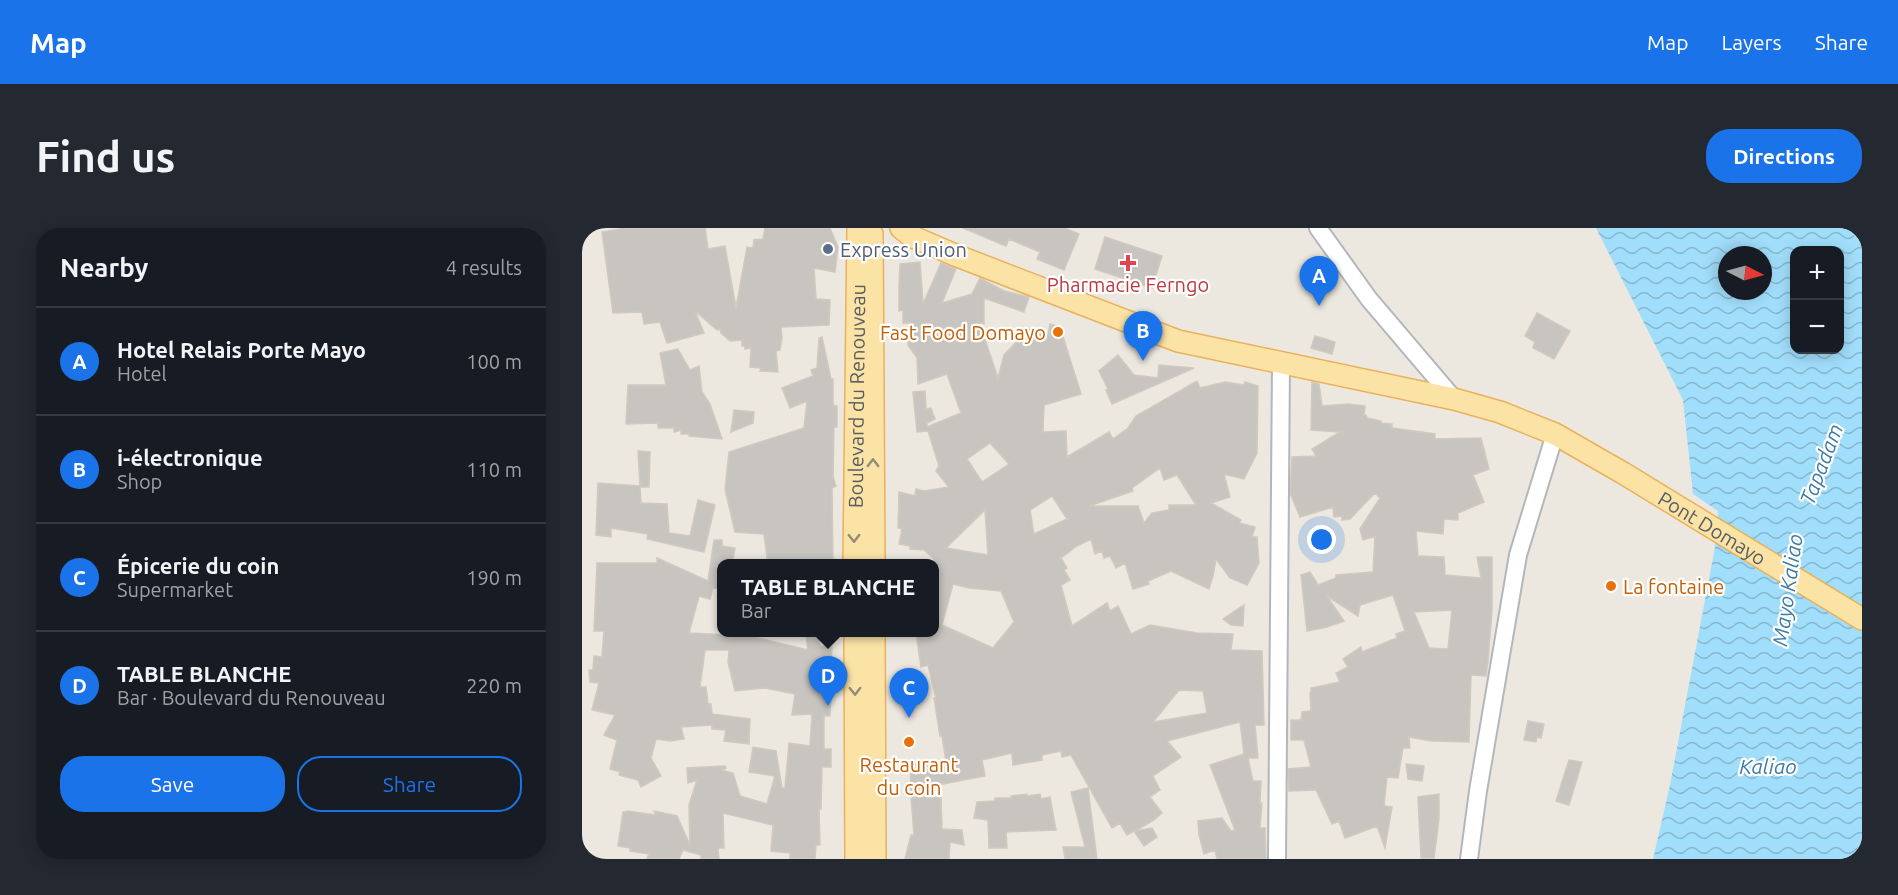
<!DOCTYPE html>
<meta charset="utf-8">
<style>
:root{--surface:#171b24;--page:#242831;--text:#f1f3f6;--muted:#9ea1a6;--line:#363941;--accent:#1a73e8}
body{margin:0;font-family:Ubuntu,sans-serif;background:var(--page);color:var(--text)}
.controls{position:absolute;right:18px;top:18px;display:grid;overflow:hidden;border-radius:12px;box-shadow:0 3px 15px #0003}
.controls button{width:54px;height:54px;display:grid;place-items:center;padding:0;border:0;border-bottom:2px solid var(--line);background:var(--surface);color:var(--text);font:30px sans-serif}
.compass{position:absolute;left:1136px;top:18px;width:54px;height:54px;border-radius:50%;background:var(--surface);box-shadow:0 3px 15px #0003;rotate:96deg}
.you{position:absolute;left:740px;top:312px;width:21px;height:21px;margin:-15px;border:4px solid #fff;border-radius:50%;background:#1a73e8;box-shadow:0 0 0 9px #1a73e833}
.badge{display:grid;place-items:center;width:39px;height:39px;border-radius:50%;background:var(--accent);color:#fff;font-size:20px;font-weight:700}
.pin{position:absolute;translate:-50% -50px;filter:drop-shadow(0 2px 3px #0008)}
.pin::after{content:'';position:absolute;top:32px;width:21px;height:18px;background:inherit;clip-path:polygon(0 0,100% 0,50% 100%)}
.popup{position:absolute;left:135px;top:331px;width:222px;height:78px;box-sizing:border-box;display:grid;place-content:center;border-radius:12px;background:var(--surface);filter:drop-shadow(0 2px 4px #0005);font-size:20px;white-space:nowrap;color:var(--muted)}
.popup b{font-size:22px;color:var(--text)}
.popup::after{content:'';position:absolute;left:50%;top:100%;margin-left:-12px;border:12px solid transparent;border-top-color:var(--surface)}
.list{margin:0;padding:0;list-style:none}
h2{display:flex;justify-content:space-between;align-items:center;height:78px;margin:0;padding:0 24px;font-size:26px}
h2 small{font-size:20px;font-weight:400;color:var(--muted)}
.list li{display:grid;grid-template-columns:39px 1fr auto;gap:18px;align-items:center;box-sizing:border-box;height:108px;padding:0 24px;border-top:2px solid var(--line)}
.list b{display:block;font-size:22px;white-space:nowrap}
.list p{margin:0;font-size:20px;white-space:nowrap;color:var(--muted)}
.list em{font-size:20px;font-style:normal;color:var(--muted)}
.actions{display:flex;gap:12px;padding:18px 24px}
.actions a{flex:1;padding:14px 0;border:2px solid var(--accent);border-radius:24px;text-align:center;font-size:21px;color:var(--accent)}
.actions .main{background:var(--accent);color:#fff}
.map{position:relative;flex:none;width:1280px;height:631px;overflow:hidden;border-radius:24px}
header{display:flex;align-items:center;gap:36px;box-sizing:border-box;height:84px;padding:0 30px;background:var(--accent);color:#fff}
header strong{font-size:28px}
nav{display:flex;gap:33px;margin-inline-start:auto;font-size:21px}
.intro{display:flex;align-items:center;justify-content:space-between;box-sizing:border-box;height:144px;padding:0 36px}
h1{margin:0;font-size:42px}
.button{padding:15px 27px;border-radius:24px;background:var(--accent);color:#fff;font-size:21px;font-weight:700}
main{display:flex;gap:36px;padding:0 36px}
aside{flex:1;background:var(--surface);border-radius:24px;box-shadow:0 3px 15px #0003}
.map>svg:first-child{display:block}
.water{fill:url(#water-waves);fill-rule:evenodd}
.building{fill:#c8c5c0;stroke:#d0c9bf;stroke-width:1.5;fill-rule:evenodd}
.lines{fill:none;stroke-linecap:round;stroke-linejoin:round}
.minor-casing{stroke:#b3b7bb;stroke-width:20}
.major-casing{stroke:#ebb15a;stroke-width:24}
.minor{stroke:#fff;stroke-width:16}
.major{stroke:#fbe3a6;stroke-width:21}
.oneway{stroke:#928c79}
.service-dot{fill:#5c6f8a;stroke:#fff;stroke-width:2}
.health-dot{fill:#e0444e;stroke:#fff;stroke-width:2}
.food-dot{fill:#e8710a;stroke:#fff;stroke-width:2}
.labels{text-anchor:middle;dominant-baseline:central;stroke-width:4.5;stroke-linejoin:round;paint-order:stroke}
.service-label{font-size:20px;fill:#4e5e75;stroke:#fff;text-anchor:start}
.health-label{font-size:20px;fill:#be3a42;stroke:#fff}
.food-label{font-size:20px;fill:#c56008;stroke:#fff;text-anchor:end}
.street-label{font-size:20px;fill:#595d61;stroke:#fff}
.water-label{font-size:21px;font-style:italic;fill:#3d7ba3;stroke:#fff}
</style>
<header>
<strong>Map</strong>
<nav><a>Map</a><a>Layers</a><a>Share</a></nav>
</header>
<div class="intro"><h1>Find us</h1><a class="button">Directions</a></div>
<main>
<aside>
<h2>Nearby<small>4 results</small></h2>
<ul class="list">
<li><span class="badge">A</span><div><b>Hotel Relais Porte Mayo</b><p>Hotel</p></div><em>100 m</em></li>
<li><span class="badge">B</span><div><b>i-électronique</b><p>Shop</p></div><em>110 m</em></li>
<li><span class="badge">C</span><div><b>Épicerie du coin</b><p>Supermarket</p></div><em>190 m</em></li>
<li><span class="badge">D</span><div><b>TABLE BLANCHE</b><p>Bar · Boulevard du Renouveau</p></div><em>220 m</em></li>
</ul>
<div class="actions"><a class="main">Save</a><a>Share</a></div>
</aside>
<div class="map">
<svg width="1280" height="631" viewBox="0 0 1280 631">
<defs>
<pattern id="water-waves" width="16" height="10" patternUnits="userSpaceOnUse" patternTransform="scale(1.5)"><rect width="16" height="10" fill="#a1defb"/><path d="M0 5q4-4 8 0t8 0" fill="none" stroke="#86b7cf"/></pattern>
</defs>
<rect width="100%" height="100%" fill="#ece8e0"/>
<path class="water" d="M 1014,0 L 1280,0 L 1280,631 L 1071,631 L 1088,557 L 1133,319 L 1136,283 L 1111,266 L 1101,172 ZM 1212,22 L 1258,22 L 1258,122 L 1212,122 ZM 1145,27 L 1181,27 L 1181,63 L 1145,63 Z"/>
<path class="building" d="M 44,0 L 123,0 L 126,21 L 143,18 L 154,80 L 165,19 L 171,20 L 172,12 L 181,11 L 183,0 L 248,0 L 256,19 L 253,44 L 232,40 L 234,71 L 248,72 L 247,97 L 199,99 L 200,110 L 198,122 L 194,123 L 196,144 L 178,143 L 179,140 L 168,139 L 169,120 L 163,121 L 163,118 L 160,118 L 160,112 L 148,113 L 139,105 L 138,101 L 135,102 L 113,83 L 122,105 L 85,115 L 78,94 L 62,96 L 60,84 L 31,85 L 20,4 Z
M 381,0 L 482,0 L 497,6 L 482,42 L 455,31 L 458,24 L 427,11 L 424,18 Z
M 523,9 L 580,28 L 570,60 L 513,41 Z
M 338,34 L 341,76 L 359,35 L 374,41 L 360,75 L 390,66 L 398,50 L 422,63 L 447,69 L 442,84 L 402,70 L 402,96 L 397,94 L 416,150 L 422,127 L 447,101 L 466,107 L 468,96 L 478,99 L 499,166 L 462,177 L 461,204 L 484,203 L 485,229 L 527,204 L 531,211 L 546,200 L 554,188 L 615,153 L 618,160 L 643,154 L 662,157 L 663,154 L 676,158 L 675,225 L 662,251 L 642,246 L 648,269 L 629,275 L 659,292 L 657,295 L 673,299 L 670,309 L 675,309 L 677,335 L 665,357 L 648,350 L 634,331 L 631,348 L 627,361 L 589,343 L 566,353 L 567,356 L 551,361 L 543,335 L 534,340 L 528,328 L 522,330 L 520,323 L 513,326 L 509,311 L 495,318 L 479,330 L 485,340 L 482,342 L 488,352 L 479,357 L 490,398 L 525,375 L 528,383 L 536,378 L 549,406 L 568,397 L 615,405 L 651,406 L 649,422 L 680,423 L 682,497 L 673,497 L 676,530 L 666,530 L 671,553 L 679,553 L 678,575 L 680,575 L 678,600 L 683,600 L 684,631 L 635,631 L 633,622 L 622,626 L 617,607 L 616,593 L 640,590 L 649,603 L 653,602 L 628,537 L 662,526 L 658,494 L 585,513 L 599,529 L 571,548 L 578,562 L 568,569 L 580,585 L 572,592 L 553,603 L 570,600 L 575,609 L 562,618 L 552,603 L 545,607 L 538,595 L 530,600 L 489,527 L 480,529 L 479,523 L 460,527 L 460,532 L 431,537 L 430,525 L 400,532 L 403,548 L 329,562 L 328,536 L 364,534 L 360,508 L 358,508 L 352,470 L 354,470 L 346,437 L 339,439 L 334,405 L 352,405 L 352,331 L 342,322 L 328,321 L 328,318 L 317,316 L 320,301 L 316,300 L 317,264 L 333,268 L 334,261 L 342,263 L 367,259 L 354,243 L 357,238 L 346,203 L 335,204 L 331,164 L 343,163 L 344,181 L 349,180 L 353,191 L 345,195 L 345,199 L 379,185 L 365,146 L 336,156 L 335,130 L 326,117 L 329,95 L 321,95 L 321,82 L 317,83 L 317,59 L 318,36 ZM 408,215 L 427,236 L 400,254 L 385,231 ZM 578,240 L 582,252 L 595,247 L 614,277 L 587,277 L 587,282 L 570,285 L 562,295 L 556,278 L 507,278 L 551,263 L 550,260 ZM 470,268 L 485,291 L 452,306 L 448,282 ZM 403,282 L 406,327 L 364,320 ZM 371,356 L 387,360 L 419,363 L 432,394 L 411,420 L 360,397 ZM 597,462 L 621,463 L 625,485 L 571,494 Z
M 955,85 L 988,103 L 972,131 L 951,120 L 953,114 L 943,108 Z
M 733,108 L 753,114 L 750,126 L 729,120 Z
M 240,109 L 249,151 L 251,151 L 251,175 L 252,178 L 255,178 L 255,199 L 252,199 L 251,249 L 254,258 L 250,260 L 251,336 L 186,336 L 182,306 L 153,304 L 143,261 L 147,224 L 222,200 L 225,173 L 208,180 L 200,160 L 231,148 L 229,142 L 235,140 L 237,110 Z
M 96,121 L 108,142 L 117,138 L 120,164 L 128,176 L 140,211 L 107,208 L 107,206 L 99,206 L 99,202 L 92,204 L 92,200 L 76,200 L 76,195 L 44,196 L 46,157 L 84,157 L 78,125 Z
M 536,127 L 552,147 L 576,150 L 577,137 L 612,140 L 530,176 L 524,162 L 526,161 L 517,143 Z
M 730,154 L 737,156 L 740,178 L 766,176 L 783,178 L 782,187 L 784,187 L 785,190 L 799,193 L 799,195 L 810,196 L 810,200 L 853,206 L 853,211 L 899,210 L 907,241 L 891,247 L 902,274 L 876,285 L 876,292 L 862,291 L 861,306 L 834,303 L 836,328 L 862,329 L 863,347 L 899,350 L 895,329 L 910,329 L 910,382 L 906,433 L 904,448 L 889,447 L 887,514 L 849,513 L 827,509 L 828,520 L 821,520 L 816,550 L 805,549 L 802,578 L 810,579 L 803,620 L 795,598 L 763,610 L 757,593 L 750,596 L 734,562 L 707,563 L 706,541 L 729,539 L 722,512 L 709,512 L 709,492 L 719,492 L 720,484 L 729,483 L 728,465 L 729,465 L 729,460 L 758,454 L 754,445 L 766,439 L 761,431 L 779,419 L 780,424 L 815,410 L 814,406 L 823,403 L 811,367 L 778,377 L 776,388 L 745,368 L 762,393 L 745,399 L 725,403 L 719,347 L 728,344 L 736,357 L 754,350 L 754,347 L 791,344 L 793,308 L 781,312 L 778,301 L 798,270 L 793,265 L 768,291 L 760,292 L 760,288 L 752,289 L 751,279 L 718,289 L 708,265 L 710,229 L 734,228 L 730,221 L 758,204 L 729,202 ZM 870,382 L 866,421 L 847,420 L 832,384 Z
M 152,182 L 172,184 L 171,195 L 149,204 Z
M 56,223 L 68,224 L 67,259 L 58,259 L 59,275 L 85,276 L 87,305 L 108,308 L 116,272 L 133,277 L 122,324 L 65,311 L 66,306 L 29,300 L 29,309 L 14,307 L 16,255 L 58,258 Z
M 132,312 L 140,312 L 140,318 L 153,320 L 150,336 L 140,336 L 140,362 L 131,359 L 128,371 L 117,368 L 107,405 L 167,408 L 226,422 L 224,408 L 237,408 L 238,418 L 250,419 L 249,437 L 252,437 L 252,463 L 249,463 L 248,488 L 242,488 L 242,521 L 249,521 L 249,539 L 240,539 L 239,581 L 237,581 L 238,617 L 234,617 L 233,631 L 208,631 L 208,625 L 189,623 L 191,597 L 141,585 L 142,620 L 136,620 L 137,631 L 119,631 L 119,627 L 101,622 L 97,631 L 65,631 L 67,626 L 48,623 L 48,620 L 36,618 L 41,584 L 44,584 L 45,583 L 74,587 L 72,583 L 95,588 L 108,617 L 107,577 L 115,552 L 106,555 L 105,540 L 143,538 L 144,540 L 139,542 L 151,545 L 158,568 L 185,576 L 193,548 L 167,544 L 171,519 L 194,523 L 200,560 L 203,560 L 207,515 L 228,518 L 230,486 L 210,487 L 213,466 L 183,460 L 153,463 L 146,434 L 147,422 L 123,422 L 118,459 L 124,459 L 126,476 L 129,476 L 130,486 L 168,491 L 167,516 L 142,513 L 144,502 L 130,501 L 130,497 L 99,499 L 102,511 L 88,513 L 74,511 L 69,530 L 79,548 L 59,559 L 56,552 L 37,547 L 38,544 L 28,541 L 35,512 L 22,507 L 33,487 L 10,482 L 17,455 L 8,454 L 7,442 L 11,442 L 12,428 L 20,429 L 22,403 L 12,403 L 15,335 L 75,335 L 75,330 L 126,353 Z
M 662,377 L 661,398 L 649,397 L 641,391 Z
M 946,493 L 962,496 L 959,510 L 955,509 L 954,514 L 942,512 Z
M 987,532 L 1000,534 L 987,577 L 974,573 Z
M 824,536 L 842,538 L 840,553 L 826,551 Z
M 506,560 L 515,631 L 483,631 L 481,619 L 503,619 L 489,564 Z
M 445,566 L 445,568 L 458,566 L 459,571 L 468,569 L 474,602 L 424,604 L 425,620 L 407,620 L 406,592 L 392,590 L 395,574 L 413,573 L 413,570 L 430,570 L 429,568 Z
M 857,566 L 857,591 L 852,630 L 839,630 L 836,569 Z
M 329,569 L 359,569 L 360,601 L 380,602 L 382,617 L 368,614 L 367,631 L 323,631 L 329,607 L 332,607 Z"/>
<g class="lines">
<defs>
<path id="minor" d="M 736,0 L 787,71 L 872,171
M 695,631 L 699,135
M 887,631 L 896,563 L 936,327 L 973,206"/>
<g id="major">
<path id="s1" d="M 319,0 L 329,8 L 373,27 L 596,113 L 872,171 L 918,184 L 973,206 L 1041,245 L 1280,391"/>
<path d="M 290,6 L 292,336"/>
<path id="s2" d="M 272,336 L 276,0"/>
<path d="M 273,404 L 274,631"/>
<path d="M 292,404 L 293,631"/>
</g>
</defs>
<use href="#minor" class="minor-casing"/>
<use href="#major" class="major-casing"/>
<use href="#minor" class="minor"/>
<use href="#major" class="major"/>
</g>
<defs><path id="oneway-chevron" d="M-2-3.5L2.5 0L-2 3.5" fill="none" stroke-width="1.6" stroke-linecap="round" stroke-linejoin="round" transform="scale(1.5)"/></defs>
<g class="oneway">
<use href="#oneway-chevron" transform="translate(291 235) rotate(-90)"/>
<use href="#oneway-chevron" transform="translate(272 310) rotate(89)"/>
<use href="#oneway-chevron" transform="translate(273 463) rotate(89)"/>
</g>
<circle class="service-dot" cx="246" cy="21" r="6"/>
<path class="health-dot" d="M543 26h6v6h6v6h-6v6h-6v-6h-6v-6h6z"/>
<g class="food-dot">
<circle cx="476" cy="104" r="6"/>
<circle cx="1029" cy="358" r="6"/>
<circle cx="327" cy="514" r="6"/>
</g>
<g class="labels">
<g class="service-label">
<text x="258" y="21">Express Union</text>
</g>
<g class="health-label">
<text x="546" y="56">Pharmacie Ferngo</text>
</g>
<g class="food-label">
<text x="464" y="104">Fast Food Domayo</text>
<text x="1041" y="358" text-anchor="start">La fontaine</text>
<text x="327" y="536" text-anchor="middle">Restaurant<tspan x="327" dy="23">du coin</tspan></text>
</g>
<g class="street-label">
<text stroke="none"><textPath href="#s2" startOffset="168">Boulevard du Renouveau</textPath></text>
<text stroke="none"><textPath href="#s1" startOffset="872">Pont Domayo</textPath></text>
</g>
<g class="water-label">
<text transform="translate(1239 236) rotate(-69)">Tapadam</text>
<text transform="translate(1205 362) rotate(-82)">Mayo Kaliao</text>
<text x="1186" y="538">Kaliao</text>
</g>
</g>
</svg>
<div class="controls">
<button>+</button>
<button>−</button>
</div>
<svg class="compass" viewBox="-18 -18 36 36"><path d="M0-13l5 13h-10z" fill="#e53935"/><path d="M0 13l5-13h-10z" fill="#9ea1a6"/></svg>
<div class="you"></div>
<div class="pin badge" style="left:737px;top:78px">A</div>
<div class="pin badge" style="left:561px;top:133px">B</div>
<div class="pin badge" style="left:327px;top:490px">C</div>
<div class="pin badge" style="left:246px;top:478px">D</div>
<div class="popup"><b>TABLE BLANCHE</b>Bar</div>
</div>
</main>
